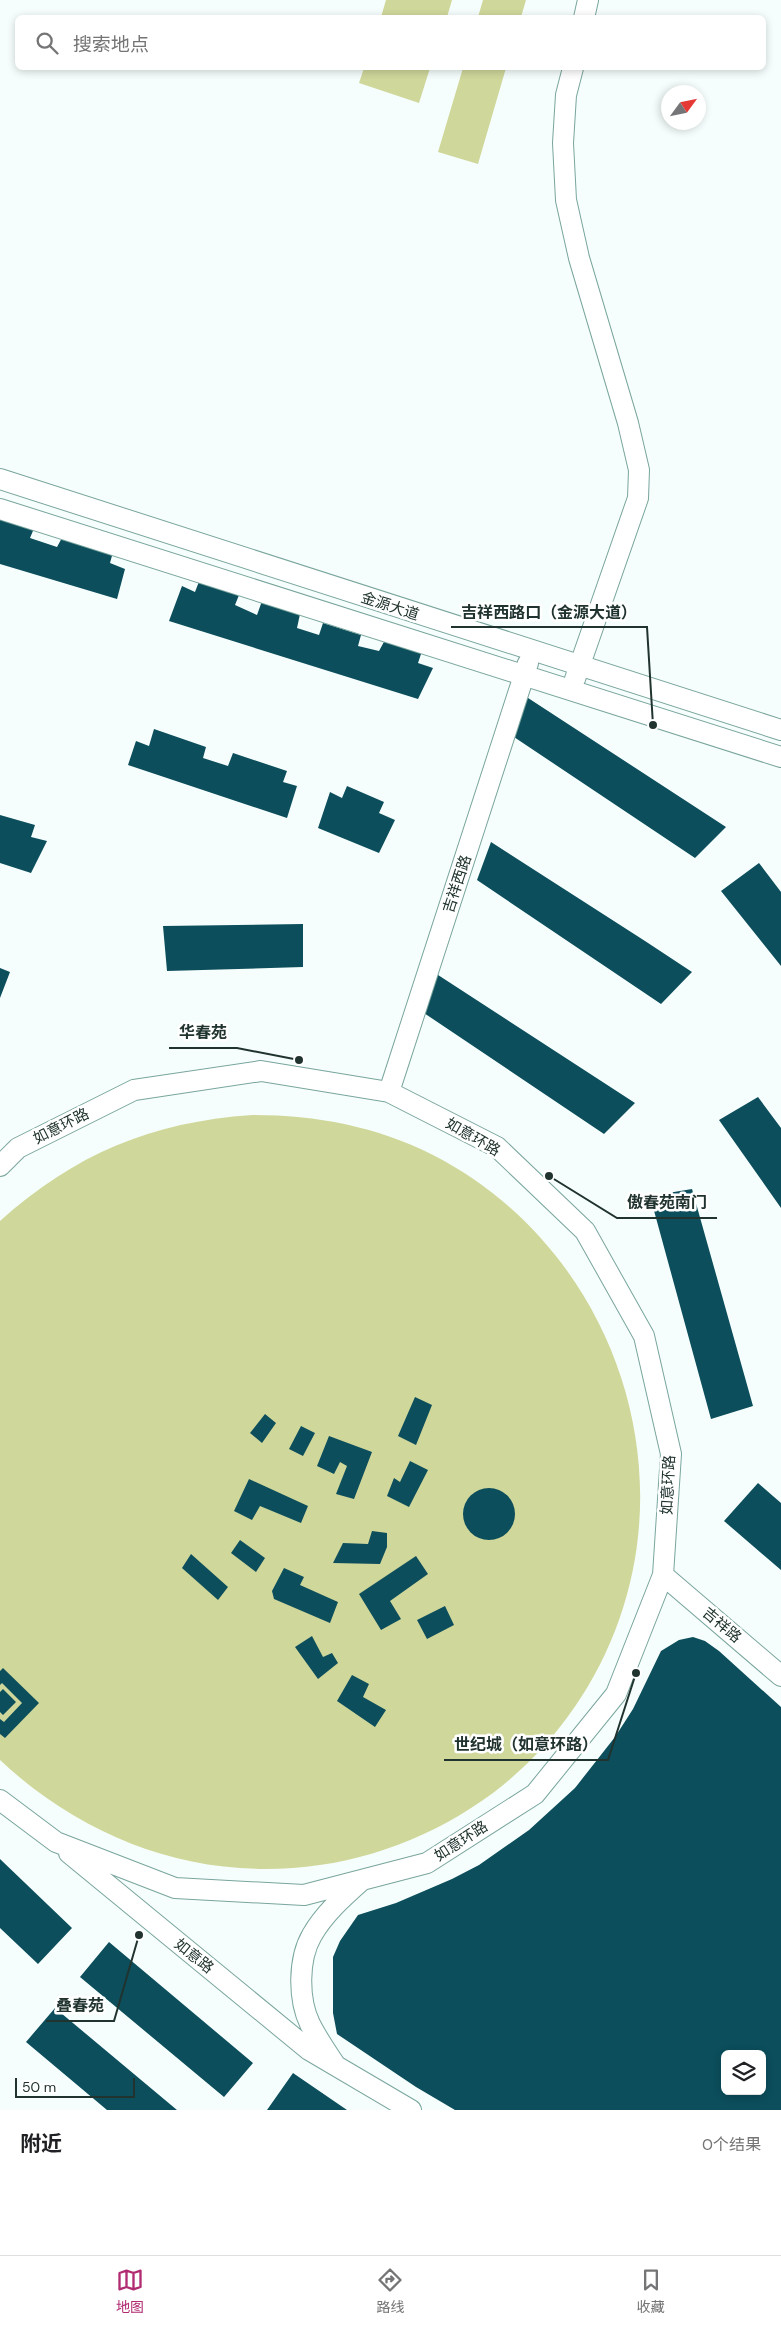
<!DOCTYPE html>
<html lang="zh">
<meta charset="utf-8">
<style>
:root{--surface:#fff;--page:#f2f2f2;--text:#202124;--muted:#757577;--line:#e0e0e0;--accent:#b12b72}
body{margin:0;font-family:"DM Sans","Noto Sans SC",sans-serif;background:var(--page);color:var(--text)}
.controls{position:absolute;right:15px;bottom:15px;display:grid;overflow:hidden;border-radius:8px;box-shadow:0 2px 8px #0003}
.controls button{width:45px;height:45px;display:grid;place-items:center;padding:0;border:0;border-bottom:1px solid var(--line);background:var(--surface);color:var(--text);font:25px sans-serif}
.compass{position:absolute;left:661px;top:85px;width:45px;height:45px;border-radius:50%;background:var(--surface);box-shadow:0 2px 8px #0003;rotate:57deg}
.scale{position:absolute;left:15px;bottom:12px;width:120px;box-sizing:border-box;padding-left:5px;border:2px solid #20332f;border-top:0;font-size:14px;line-height:18px;white-space:nowrap;color:#20332f;-webkit-text-stroke:4px #fff;paint-order:stroke}
.list{margin:0;padding:0;list-style:none}
h2{display:flex;justify-content:space-between;align-items:center;height:65px;margin:0;padding:0 20px;font-size:21px}
h2 small{font-size:16px;font-weight:400;color:var(--muted)}
.icon{flex:none;width:28px;height:28px;fill:none;stroke:currentColor;stroke-width:2;stroke-linecap:round;stroke-linejoin:round}
.map{position:relative;flex:none;width:781px;height:2110px;overflow:hidden}
.search{position:absolute;background:var(--surface);box-shadow:0 2px 8px #0003;left:15px;right:15px;top:15px;height:55px;display:flex;align-items:center;gap:12px;box-sizing:border-box;padding:0 18px;border-radius:8px;color:var(--muted);font-size:19px}
.sheet{height:145px;background:var(--surface)}
nav{display:flex;justify-content:space-around;align-items:center;box-sizing:border-box;height:70px;border-top:1px solid var(--line);background:var(--surface);font-size:14px;color:var(--muted)}
nav a{display:grid;justify-items:center;gap:2px}
nav .on{color:var(--accent)}
.map>svg:first-child{display:block}
.green{fill:#d0d79b}
.building{fill:#0c4e5c;fill-rule:evenodd}
.lines{fill:none;stroke-linecap:round;stroke-linejoin:round}
.minor-casing{stroke:#79a59d;stroke-width:22}
.minor{stroke:#fff;stroke-width:20}
.labels{text-anchor:middle;dominant-baseline:central;stroke-width:5;stroke-linejoin:round;paint-order:stroke}
.street-label{font-size:15px;fill:#20332f;stroke:#fff}
.leader{fill:none;stroke:#20332f;stroke-width:2}
.callout-dot{fill:#20332f;stroke:#fff;stroke-width:2}
.callout-label{font-size:16px;text-anchor:middle;font-weight:bold;fill:#20332f;stroke:#fff;stroke-width:5;stroke-linejoin:round;paint-order:stroke}
</style>
<div class="map">
<svg width="781" height="2110" viewBox="0 0 781 2110">
<rect width="100%" height="100%" fill="#f5fefc"/>
<path class="green" d="M 386,0 L 452,0 L 447,17 L 381,17 Z
M 483,0 L 526,0 L 521,17 L 478,17 Z
M 364,68 L 430,68 L 419,103 L 359,83 Z
M 463,68 L 506,68 L 478,164 L 438,152 Z
M 252,1115 C 315,1115 376,1126 433,1155 C 600,1240 682,1443 619,1620 C 595,1688 551,1749 493,1793 C 435,1836 365,1863 293,1868 C 183,1876 80,1835 0,1760 L 0,1221 C 75,1154 151,1122 252,1115 Z"/>
<path class="building" d="M 0,515 L 35,526 L 30,538 L 57,547 L 63,536 L 113,552 L 110,563 L 125,569 L 117,599 L 0,564 Z
M 200,579 L 239,595 L 235,605 L 257,615 L 262,601 L 300,614 L 297,628 L 319,635 L 323,623 L 361,635 L 358,646 L 379,651 L 385,640 L 422,651 L 418,663 L 433,668 L 418,699 L 169,621 L 182,586 L 195,592 Z
M 525,696 L 726,827 L 695,858 L 511,735 Z
M 154,729 L 206,747 L 203,758 L 228,766 L 233,753 L 287,771 L 283,782 L 297,786 L 287,818 L 128,765 L 136,741 L 149,746 Z
M 347,786 L 384,802 L 379,813 L 395,820 L 379,853 L 318,828 L 330,792 L 342,798 Z
M 0,815 L 35,825 L 31,837 L 47,841 L 31,873 L 0,863 Z
M 491,842 L 645,941 L 692,972 L 661,1004 L 477,880 Z
M 759,863 L 781,892 L 781,966 L 721,891 Z
M 303,924 L 303,967 L 167,971 L 163,926 Z
M 0,968 L 10,972 L 0,998 Z
M 435,973 L 635,1103 L 604,1134 L 421,1011 Z
M 758,1097 L 781,1128 L 781,1208 L 719,1120 Z
M 692,1189 L 753,1406 L 711,1419 L 650,1196 Z
M 415,1397 L 432,1405 L 416,1445 L 398,1436 Z
M 265,1414 L 276,1423 L 262,1443 L 250,1433 Z
M 301,1426 L 315,1433 L 303,1456 L 289,1449 Z
M 329,1436 L 372,1452 L 354,1499 L 336,1494 L 347,1466 L 340,1462 L 334,1474 L 317,1466 Z
M 410,1461 L 428,1470 L 409,1507 L 387,1496 L 394,1478 L 400,1482 Z
M 249,1479 L 308,1506 L 301,1523 L 260,1506 L 252,1520 L 234,1511 Z
M 758,1483 L 781,1503 L 781,1570 L 724,1521 Z
M463 1514a26 26 0 1 1 52 0a26 26 0 1 1-52 0Z
M 372,1531 L 387,1533 L 387,1547 L 380,1564 L 333,1563 L 343,1543 L 368,1544 Z
M 240,1540 L 265,1558 L 256,1572 L 231,1553 Z
M 191,1554 L 228,1587 L 218,1600 L 182,1568 Z
M 416,1556 L 428,1574 L 390,1601 L 401,1619 L 381,1630 L 359,1594 Z
M 284,1568 L 304,1577 L 300,1585 L 338,1602 L 330,1623 L 274,1599 L 272,1591 Z
M 445,1606 L 454,1625 L 427,1639 L 417,1620 Z
M 312,1636 L 323,1657 L 332,1653 L 338,1663 L 318,1679 L 295,1647 Z
M 693,1637 L 705,1641 L 719,1651 L 781,1707 L 781,2110 L 455,2110 L 416,2087 L 337,2034 L 333,2013 L 333,1957 L 340,1941 L 358,1915 L 396,1903 L 452,1879 L 479,1865 L 529,1830 L 575,1788 L 615,1737 L 633,1709 L 661,1651 L 679,1640 ZM 725,2054 L 762,2054 L 762,2091 L 725,2091 Z
M 3,1668 L 39,1703 L 5,1738 L 0,1734 L 0,1719 L 4,1722 L 22,1703 L 2,1683 L 0,1685 L 0,1671 Z
M 352,1675 L 369,1684 L 363,1697 L 386,1710 L 375,1727 L 337,1701 Z
M 3,1689 L 16,1702 L 3,1715 L 0,1712 L 0,1692 Z
M 0,1859 L 72,1928 L 38,1964 L 0,1928 Z
M 109,1942 L 253,2063 L 224,2097 L 80,1977 Z
M 55,2008 L 177,2110 L 107,2110 L 26,2042 Z
M 293,2073 L 347,2110 L 267,2110 Z"/>
<g class="lines">
<defs>
<path id="minor" d="M 584,18 L 588,0
M 573,68 L 566,95 L 563,143 L 566,200 L 579,258 L 628,423 L 639,470 L 638,498 L 575,679
M 0,479 L 781,730
M 0,509 L 781,757
M 389,1092 L 528,663
M 0,1166 L 18,1148 L 134,1090 L 261,1071 L 389,1092 L 497,1147 L 585,1231 L 644,1336 L 671,1454 L 663,1575 L 616,1694 L 535,1794 L 427,1863 L 304,1895 L 175,1888 L 56,1842 L 0,1800
M 663,1575 L 781,1676
M 69,1853 L 309,2050 L 411,2110
M 334,2063 C 326,2051 317,2038 310,2024 C 298,1999 298,1959 312,1935 C 324,1914 343,1897 361,1881"/>
</defs>
<use href="#minor" class="minor-casing"/>
<use href="#minor" class="minor"/>
</g>
<g class="labels">
<g class="street-label">
<text transform="translate(390 606) rotate(18)">金源大道</text>
<text transform="translate(457 884) rotate(-72)">吉祥西路</text>
<text transform="translate(61 1126) rotate(-27)">如意环路</text>
<text transform="translate(473 1137) rotate(30)">如意环路</text>
<text transform="translate(668 1485) rotate(-87)">如意环路</text>
<text transform="translate(722 1625) rotate(40)">吉祥路</text>
<text transform="translate(461 1841) rotate(-33)">如意环路</text>
<text transform="translate(194 1956) rotate(39)">如意路</text>
</g>
</g>
<path class="leader" d="M653 725L647 627H451M299 1060L237 1048H169M549 1176L617 1218H717M636 1673L608 1760H444M139 1935L114 2021H46"/>
<g class="callout-dot">
<circle cx="653" cy="725" r="5"/>
<circle cx="299" cy="1060" r="5"/>
<circle cx="549" cy="1176" r="5"/>
<circle cx="636" cy="1673" r="5"/>
<circle cx="139" cy="1935" r="5"/>
</g>
<g class="callout-label">
<text x="549" y="618">吉祥西路口（金源大道）</text>
<text x="203" y="1038">华春苑</text>
<text x="667" y="1208">傲春苑南门</text>
<text x="526" y="1750">世纪城（如意环路）</text>
<text x="80" y="2011">叠春苑</text>
</g>
</svg>
<div class="controls">
<button><svg class="icon" aria-label="layers" viewBox="0 0 24 24"><path d="M12 4l9 5-9 5-9-5zM3 14l9 5 9-5"/></svg></button>
</div>
<svg class="compass" viewBox="-18 -18 36 36"><path d="M0-13l5 13h-10z" fill="#e53935"/><path d="M0 13l5-13h-10z" fill="#757577"/></svg>
<div class="scale">50 m</div>
<div class="search"><svg class="icon" aria-label="search" viewBox="0 0 24 24"><circle cx="10" cy="10" r="6"/><path d="M15 15l6 6"/></svg>搜索地点</div>
</div>
<section class="sheet">
<h2>附近<small>0个结果</small></h2>
<ul class="list">
</ul>
</section>
<nav>
<a class="on"><svg class="icon" aria-label="map" viewBox="0 0 24 24"><path d="M3 6l6-2 6 2 6-2v14l-6 2-6-2-6 2zM9 4v14M15 6v14"/></svg>地图</a>
<a><svg class="icon" aria-label="directions" viewBox="0 0 24 24"><path d="M12 3l9 9-9 9-9-9zM9 14v-3h6M13 9l2 2-2 2"/></svg>路线</a>
<a><svg class="icon" aria-label="saved" viewBox="0 0 24 24"><path d="M7 4h10v16l-5-4-5 4z"/></svg>收藏</a>
</nav>
